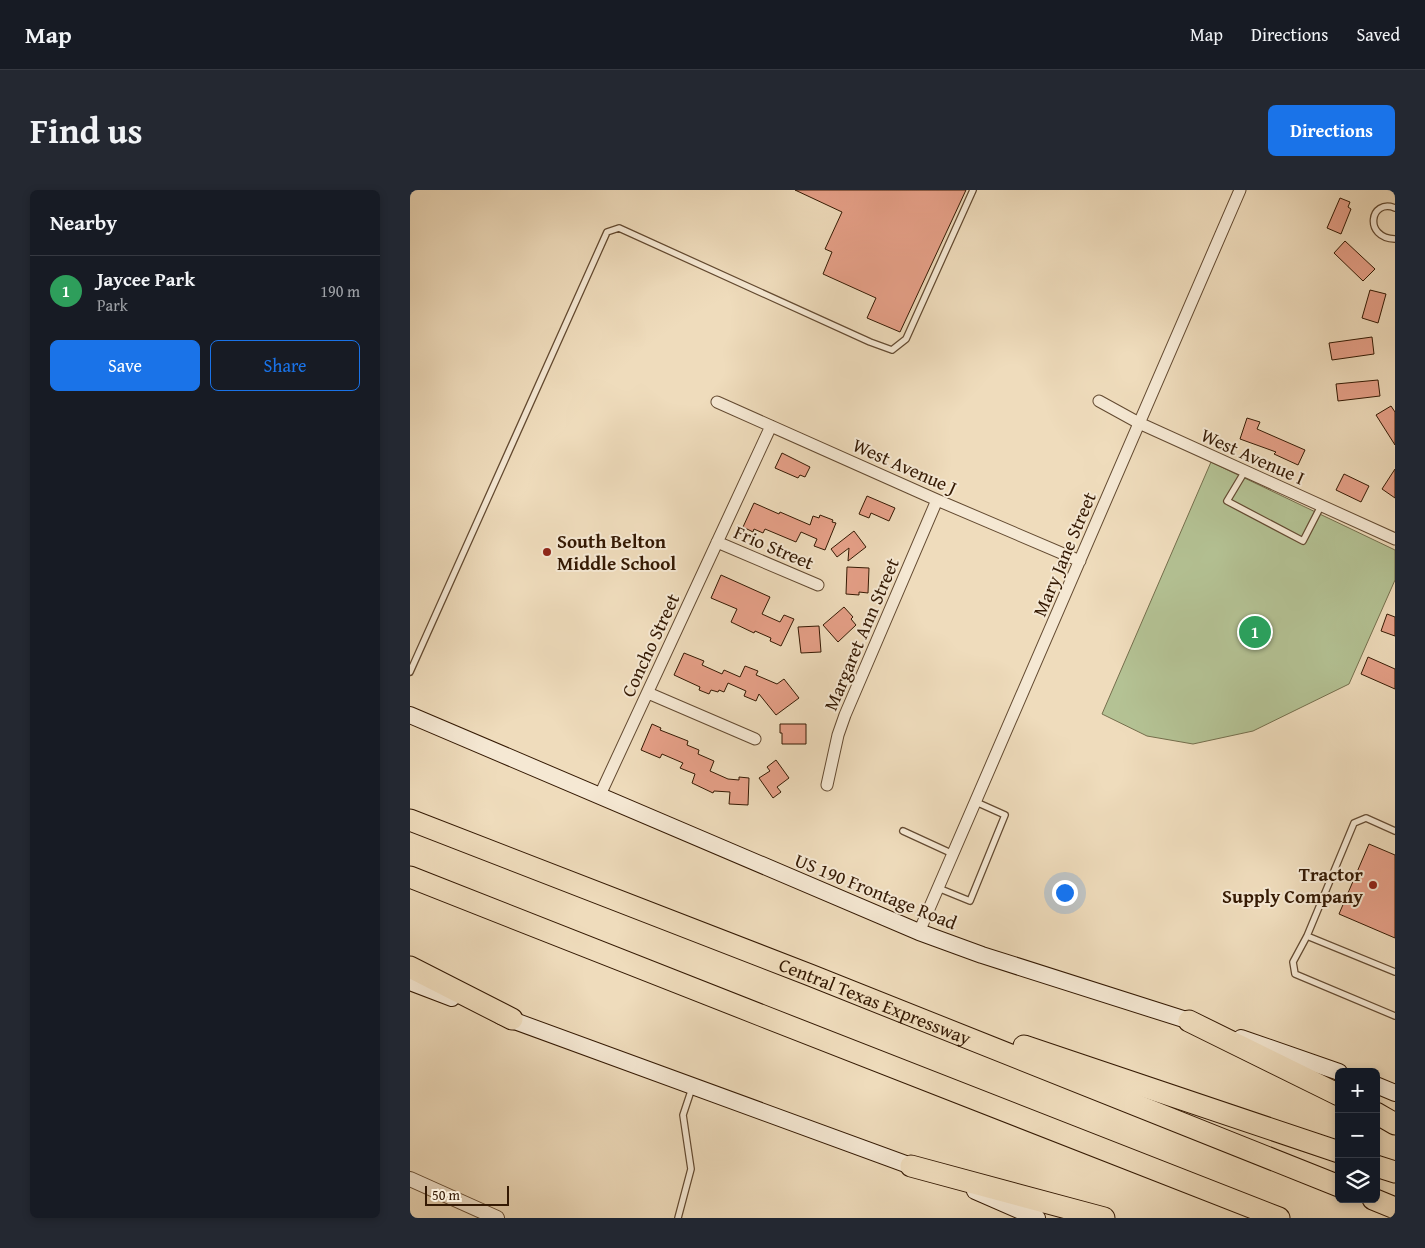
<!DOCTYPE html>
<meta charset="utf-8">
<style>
:root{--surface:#171b24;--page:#242831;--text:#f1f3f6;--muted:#9ea1a6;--line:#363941;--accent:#1a73e8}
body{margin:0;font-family:"Gentium Book Plus",serif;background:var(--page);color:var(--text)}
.controls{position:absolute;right:15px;bottom:15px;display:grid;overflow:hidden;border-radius:8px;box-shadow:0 2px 8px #0003}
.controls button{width:45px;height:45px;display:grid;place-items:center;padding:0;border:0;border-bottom:1px solid var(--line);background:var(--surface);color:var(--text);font:25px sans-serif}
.scale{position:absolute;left:15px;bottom:12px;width:84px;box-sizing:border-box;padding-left:5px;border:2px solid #341903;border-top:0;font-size:14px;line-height:18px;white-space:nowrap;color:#341903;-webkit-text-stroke:4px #f5e8d3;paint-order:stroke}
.you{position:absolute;left:654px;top:702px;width:18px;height:18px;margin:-12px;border:4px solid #fff;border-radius:50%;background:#1a73e8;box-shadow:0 0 0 8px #1a73e833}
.badge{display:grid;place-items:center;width:32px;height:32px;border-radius:50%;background:var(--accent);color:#fff;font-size:16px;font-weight:700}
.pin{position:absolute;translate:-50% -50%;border:2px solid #fff;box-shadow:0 1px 5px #0006}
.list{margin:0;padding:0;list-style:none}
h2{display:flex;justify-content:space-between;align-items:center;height:65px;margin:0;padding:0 20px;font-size:21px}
h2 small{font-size:16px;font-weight:400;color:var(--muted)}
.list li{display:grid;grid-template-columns:32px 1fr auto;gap:15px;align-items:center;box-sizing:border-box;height:70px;padding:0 20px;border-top:1px solid var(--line)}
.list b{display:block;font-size:19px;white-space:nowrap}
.list p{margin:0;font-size:16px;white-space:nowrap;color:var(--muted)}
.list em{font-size:16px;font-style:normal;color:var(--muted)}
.actions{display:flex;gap:10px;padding:15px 20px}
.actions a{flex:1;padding:11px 0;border:1px solid var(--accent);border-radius:8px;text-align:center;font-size:18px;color:var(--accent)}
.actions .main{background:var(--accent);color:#fff}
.icon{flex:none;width:28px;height:28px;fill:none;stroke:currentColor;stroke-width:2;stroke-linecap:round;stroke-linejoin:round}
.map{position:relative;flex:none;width:985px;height:1028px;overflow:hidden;border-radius:8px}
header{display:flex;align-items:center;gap:30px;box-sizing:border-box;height:70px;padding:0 25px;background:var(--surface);border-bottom:1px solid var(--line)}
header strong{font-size:24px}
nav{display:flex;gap:28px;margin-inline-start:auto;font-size:18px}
.intro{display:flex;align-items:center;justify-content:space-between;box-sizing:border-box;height:120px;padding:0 30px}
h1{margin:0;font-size:35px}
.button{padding:12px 22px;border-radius:8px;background:var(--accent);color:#fff;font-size:18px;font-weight:700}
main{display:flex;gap:30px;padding:0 30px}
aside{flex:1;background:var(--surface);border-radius:8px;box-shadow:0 2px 8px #0003}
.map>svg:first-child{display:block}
.green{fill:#b4c294;stroke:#746e4c}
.building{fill:#e6a088;stroke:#341903}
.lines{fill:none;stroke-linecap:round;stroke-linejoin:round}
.service-casing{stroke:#634a31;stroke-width:8}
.minor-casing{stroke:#634a31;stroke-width:13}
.tertiary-casing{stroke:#634a31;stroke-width:16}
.secondary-casing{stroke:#341903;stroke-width:18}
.motorway-casing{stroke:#341903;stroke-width:23}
.service{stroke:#f5e8d3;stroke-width:5.5}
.minor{stroke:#f5e8d3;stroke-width:11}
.tertiary{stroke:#f5e8d3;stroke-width:14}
.secondary{stroke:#f5e8d3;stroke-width:16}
.motorway{stroke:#efdcbc;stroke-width:21}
.poi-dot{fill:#8f2418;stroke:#f5e8d3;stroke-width:2}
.labels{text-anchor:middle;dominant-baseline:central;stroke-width:4;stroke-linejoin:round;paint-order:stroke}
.street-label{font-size:19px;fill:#341903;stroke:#f5e8d3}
.poi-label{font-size:19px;font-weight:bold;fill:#341903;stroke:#f5e8d3;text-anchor:start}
</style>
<header>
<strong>Map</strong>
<nav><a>Map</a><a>Directions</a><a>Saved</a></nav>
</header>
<div class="intro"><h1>Find us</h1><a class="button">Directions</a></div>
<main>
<aside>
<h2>Nearby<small></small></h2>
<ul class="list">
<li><span class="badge" style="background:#2e9e5b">1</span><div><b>Jaycee Park</b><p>Park</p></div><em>190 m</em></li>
</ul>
<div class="actions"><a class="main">Save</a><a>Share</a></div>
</aside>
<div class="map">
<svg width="985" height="1028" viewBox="0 0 985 1028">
<rect width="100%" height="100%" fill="#efdcbc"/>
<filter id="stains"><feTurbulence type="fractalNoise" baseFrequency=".004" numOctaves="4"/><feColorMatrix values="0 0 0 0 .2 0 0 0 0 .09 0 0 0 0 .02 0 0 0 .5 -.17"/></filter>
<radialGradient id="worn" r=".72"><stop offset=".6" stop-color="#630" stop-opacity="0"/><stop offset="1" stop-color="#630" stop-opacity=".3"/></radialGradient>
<path class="green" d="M 801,272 L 985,360 L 985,390 L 939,494 L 843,541 L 783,554 L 737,546 L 692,524 Z"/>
<path class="building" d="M 385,0 L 556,0 L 490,142 L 457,128 L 466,108 L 413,84 L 422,62 L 415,59 L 432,22 Z
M 930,8 L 940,12 L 938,17 L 941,19 L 931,44 L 917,38 Z
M 935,51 L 965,79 L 953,91 L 924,63 Z
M 960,100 L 976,104 L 968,133 L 952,128 Z
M 962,147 L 964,164 L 922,170 L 919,153 Z
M 968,190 L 970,206 L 928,211 L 926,194 Z
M 981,216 L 985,222 L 985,255 L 966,225 Z
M 837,228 L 850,232 L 847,239 L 895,260 L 888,275 L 864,264 L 866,262 L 830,249 Z
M 372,263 L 400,277 L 395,287 L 390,285 L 388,288 L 365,278 Z
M 985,279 L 985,308 L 972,299 Z
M 934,284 L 959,296 L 951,312 L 926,300 Z
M 457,306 L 485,318 L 479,331 L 461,323 L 459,328 L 449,324 Z
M 344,313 L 369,324 L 370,322 L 400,335 L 403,326 L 409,328 L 410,325 L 423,330 L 422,332 L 426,333 L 415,360 L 404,356 L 407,349 L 391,342 L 386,352 L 355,339 L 353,343 L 344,339 L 343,342 L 333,337 Z
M 444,341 L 456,357 L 438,371 L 439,358 L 427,367 L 421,359 Z
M 437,377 L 459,378 L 458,403 L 449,402 L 449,405 L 436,404 Z
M 311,385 L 360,407 L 352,424 L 370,432 L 374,425 L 384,429 L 371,456 L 360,451 L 361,448 L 345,441 L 344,443 L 321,432 L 327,419 L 301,408 Z
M 434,417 L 443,427 L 441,429 L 446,435 L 428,452 L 413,435 Z
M 977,424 L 985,427 L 985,446 L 971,441 Z
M 409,436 L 411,462 L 391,463 L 388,437 Z
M 274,463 L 294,471 L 292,475 L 312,484 L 314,480 L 330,487 L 335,476 L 348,481 L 346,485 L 367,494 L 374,489 L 389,508 L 366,525 L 349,504 L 346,511 L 334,506 L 336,501 L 318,493 L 314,502 L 309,500 L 308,502 L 301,500 L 299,504 L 289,500 L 290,497 L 264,485 Z
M 958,467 L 985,479 L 985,499 L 951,484 Z
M 242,534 L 251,538 L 250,540 L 278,551 L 277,555 L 289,560 L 288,564 L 304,571 L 300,581 L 318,589 L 329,590 L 329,587 L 339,588 L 338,615 L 319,614 L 320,602 L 304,601 L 303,603 L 282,593 L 285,584 L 270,578 L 273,573 L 252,564 L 250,568 L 231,560 Z
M 370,534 L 396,534 L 396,554 L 372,554 L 372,543 L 370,543 Z
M 366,570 L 379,588 L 367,597 L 371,602 L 363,608 L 349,588 L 360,581 L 357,577 Z
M 959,654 L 985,665 L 985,748 L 929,724 Z"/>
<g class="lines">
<defs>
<path id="service" d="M 985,18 C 960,8 953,48 985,49
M 835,281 L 817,311 L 893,351 L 911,316
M 0,482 L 197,42 L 209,38 L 460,152 L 482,160 L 496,149 L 563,0
M 493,641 L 543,664
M 985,641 L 956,628 L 944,633 L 897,746 L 883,772 L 885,784 L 985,826
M 528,698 L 560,711 L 595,625 L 566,612
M 897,746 L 985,782
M 268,1028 L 281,979 L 273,925 L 282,898"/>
<path id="minor" d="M 689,211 L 729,233 L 985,349
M 307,212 L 527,310 L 670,371
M 307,352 L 408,395
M 238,503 L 345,549
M 417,595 L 428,545 L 435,525 L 527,310
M 189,607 L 361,236
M 509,742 L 830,0"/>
<path id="tertiary" d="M 0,989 L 87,1028"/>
<path id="secondary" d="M 0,525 L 509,742 L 572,765 L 789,834
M 0,792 L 42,808
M 91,826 L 512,980
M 831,848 L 929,882
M 966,895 L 985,903
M 565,1001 L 627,1028"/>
<g id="motorway">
<path id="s1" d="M 0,630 L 400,785 L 929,996"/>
<path d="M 0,687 C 289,802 580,914 869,1028"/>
<path d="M 0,777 L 102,829"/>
<path d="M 779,831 L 929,905"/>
<path d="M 614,856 L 929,962"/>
<path d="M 966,923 L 985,934"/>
<path d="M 501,976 L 694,1028"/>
<path d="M 966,976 L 985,982"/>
<path d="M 963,1009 L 985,1018"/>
</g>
</defs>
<use href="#service" class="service-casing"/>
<use href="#minor" class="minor-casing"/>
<use href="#tertiary" class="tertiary-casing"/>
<use href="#secondary" class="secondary-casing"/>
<use href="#motorway" class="motorway-casing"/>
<use href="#service" class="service"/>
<use href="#minor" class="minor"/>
<use href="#tertiary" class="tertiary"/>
<use href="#secondary" class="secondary"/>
<use href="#motorway" class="motorway"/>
</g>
<g class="poi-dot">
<circle cx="137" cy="362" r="5"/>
<circle cx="963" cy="695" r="5"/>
</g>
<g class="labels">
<g class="street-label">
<text transform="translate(843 266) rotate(24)">West Avenue I</text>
<text transform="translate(495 276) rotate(24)">West Avenue J</text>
<text transform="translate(364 357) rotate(23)">Frio Street</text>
<text transform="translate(654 364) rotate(-67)">Mary Jane Street</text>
<text transform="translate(451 444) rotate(-67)">Margaret Ann Street</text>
<text transform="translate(240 455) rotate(-65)">Concho Street</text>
<text transform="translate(466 701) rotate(22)">US 190 Frontage Road</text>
<text stroke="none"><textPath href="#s1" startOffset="499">Central Texas Expressway</textPath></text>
</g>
<g class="poi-label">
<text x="147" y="351">South Belton<tspan x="147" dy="22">Middle School</tspan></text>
<text x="953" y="684" text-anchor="end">Tractor<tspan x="953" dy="22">Supply Company</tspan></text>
</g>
</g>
<rect width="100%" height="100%" filter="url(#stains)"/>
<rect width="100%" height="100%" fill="url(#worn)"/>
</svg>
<div class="controls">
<button>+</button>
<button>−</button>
<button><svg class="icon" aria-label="layers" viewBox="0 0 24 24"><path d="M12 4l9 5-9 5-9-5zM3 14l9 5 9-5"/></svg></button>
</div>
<div class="scale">50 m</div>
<div class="you"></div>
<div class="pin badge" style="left:845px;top:442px;background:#2e9e5b">1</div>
</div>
</main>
